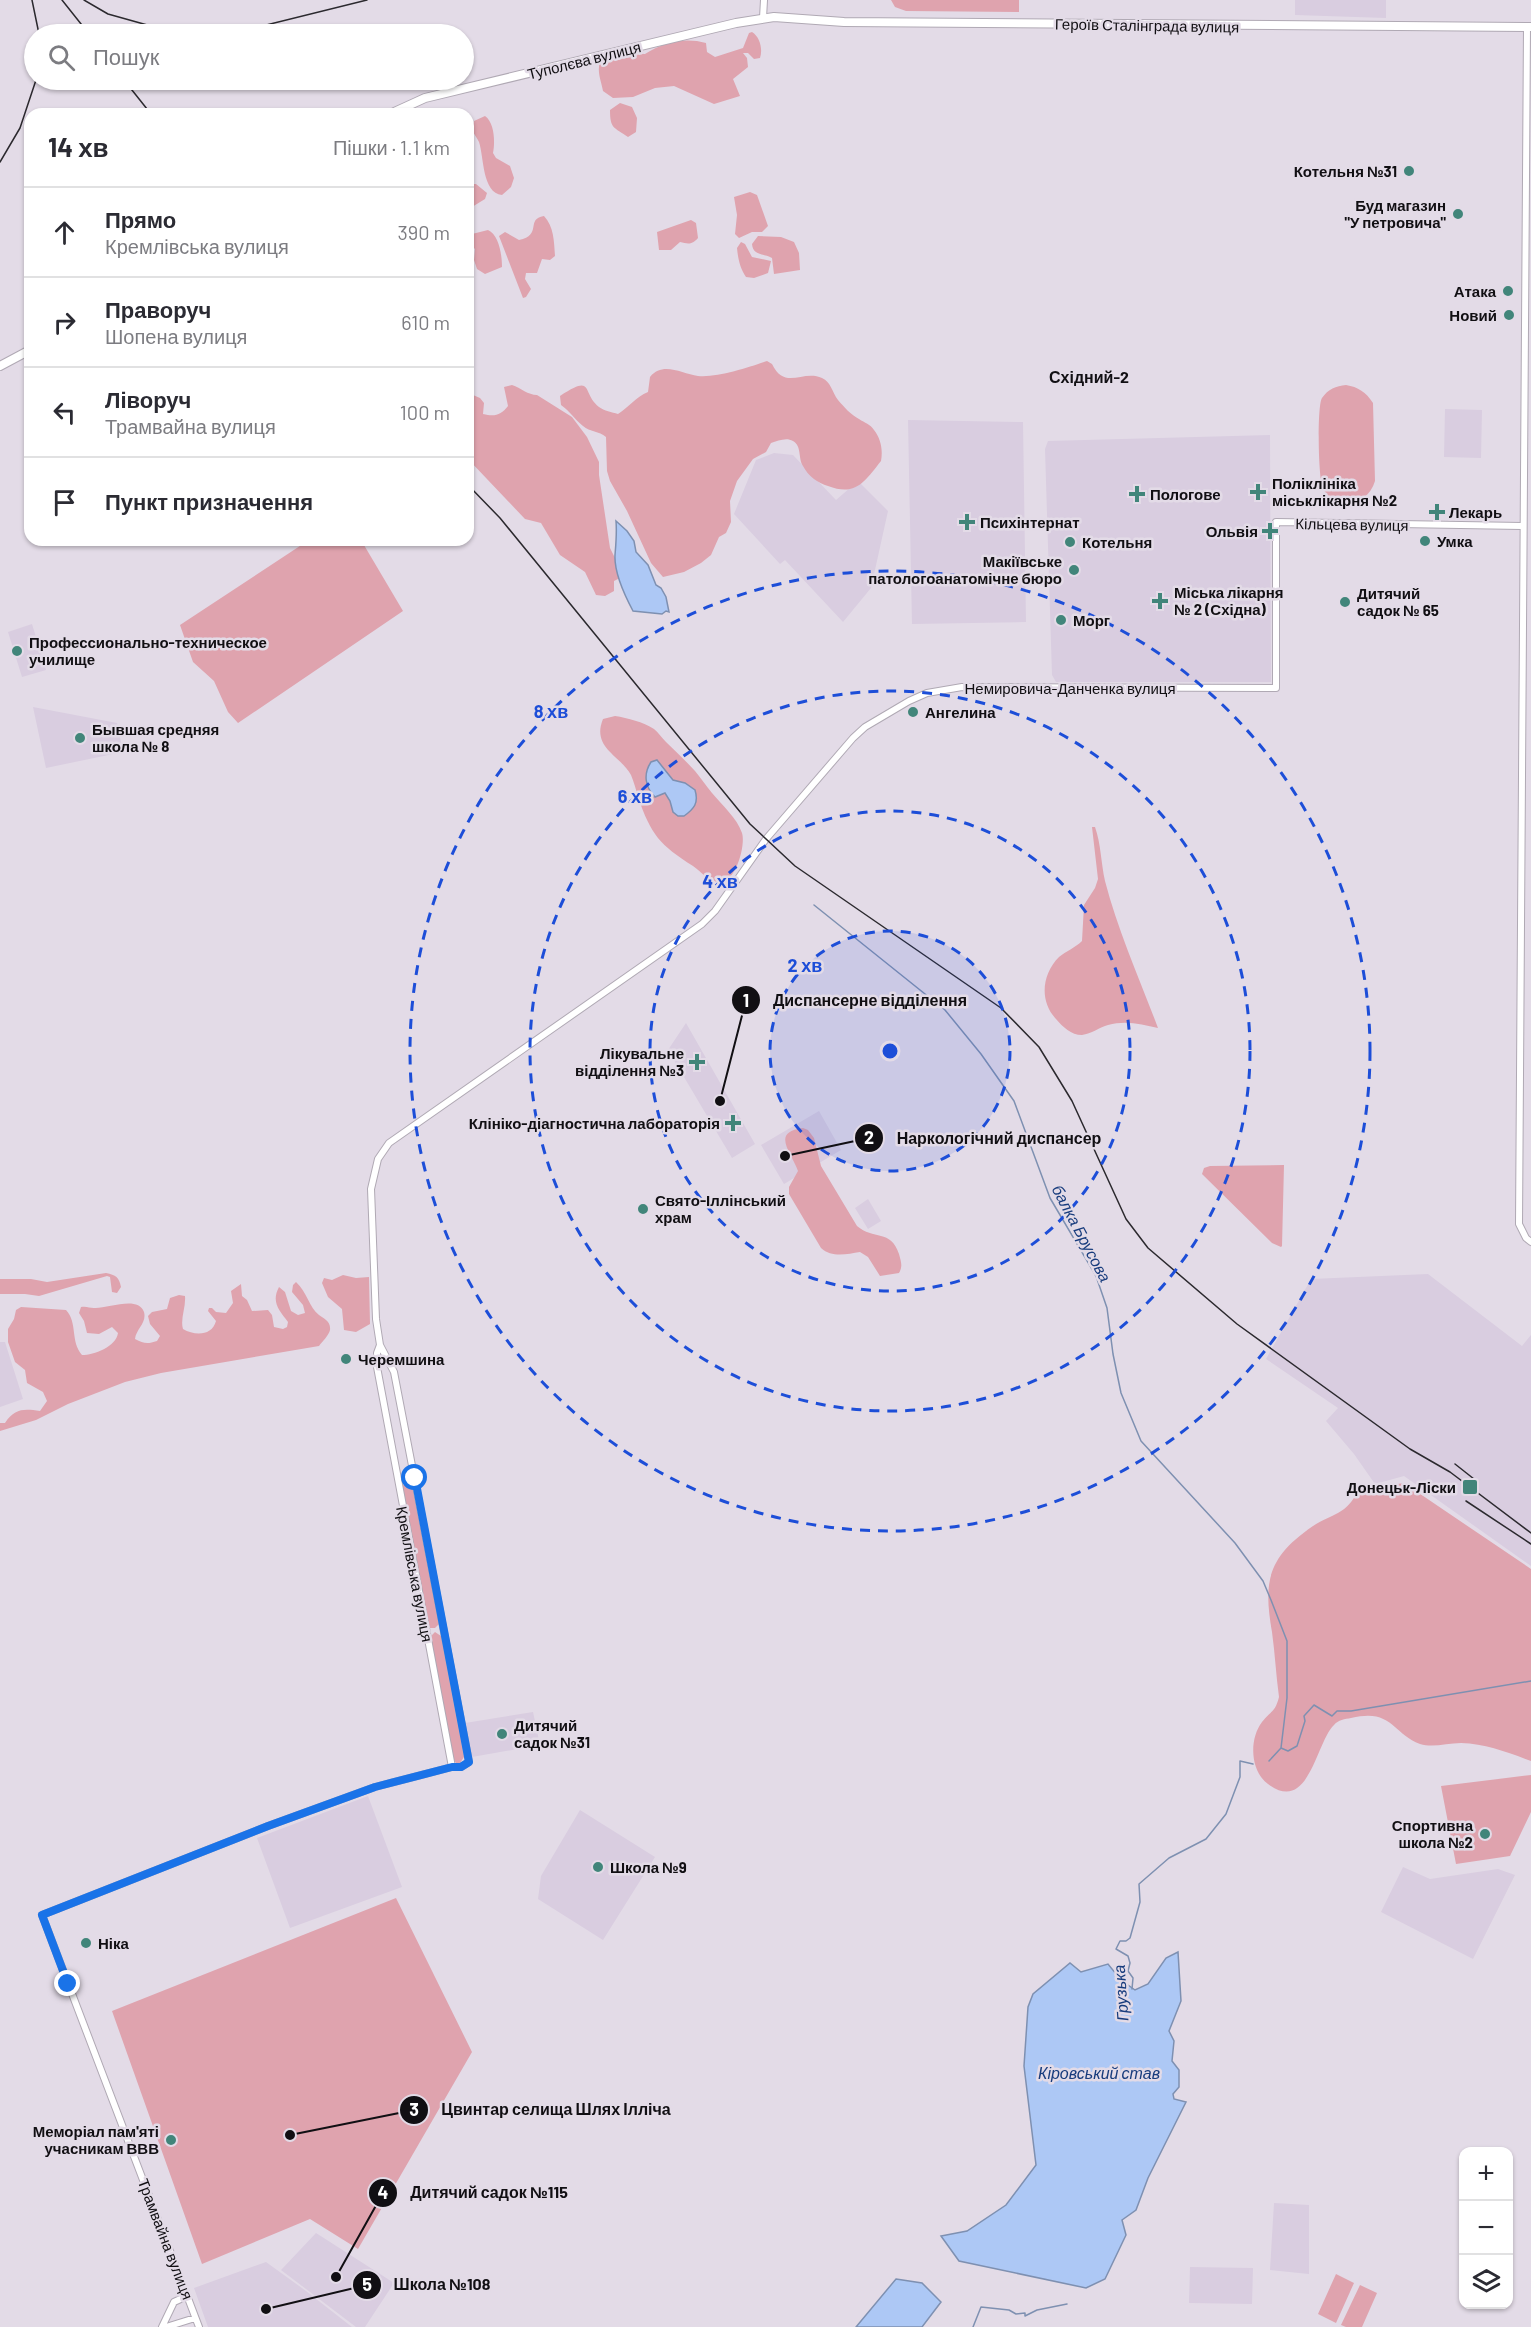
<!DOCTYPE html>
<html lang="uk">
<meta charset="utf-8">
<style>
:root{--surface:#fff;--page:#f2f2f3;--text:#2b2b33;--muted:#7c7c81;--line:#e1e1e2}
body{margin:0;font-family:Barlow,sans-serif;background:var(--page);color:var(--text)}
.controls{position:absolute;right:18px;bottom:18px;display:grid;overflow:hidden;border-radius:12px;box-shadow:0 2px 4px #0004}
.controls button{width:54px;height:54px;display:grid;place-items:center;padding:0;border:0;border-bottom:2px solid var(--line);background:var(--surface);color:var(--text);font:30px sans-serif}
.stop{position:absolute;width:18px;height:18px;margin:-14px;border:4px solid #1a73e8;border-radius:50%;background:#fff}
.stop.end{background:#1a73e8;border-color:#fff;box-shadow:0 2px 6px #0008}
.list{margin:0;padding:0;list-style:none}
h2{display:flex;justify-content:space-between;align-items:center;height:78px;margin:0;padding:0 24px;font-size:26px}
h2 small{font-size:20px;font-weight:400;color:var(--muted)}
.list li{display:grid;grid-template-columns:39px 1fr auto;gap:18px;align-items:center;box-sizing:border-box;height:90px;padding:0 24px;border-top:2px solid var(--line)}
.list b{display:block;font-size:22px;white-space:nowrap}
.list p{margin:0;font-size:20px;white-space:nowrap;color:var(--muted)}
.list em{font-size:20px;font-style:normal;color:var(--muted)}
.icon{flex:none;width:33px;height:33px;fill:none;stroke:currentColor;stroke-width:2;stroke-linecap:round;stroke-linejoin:round}
.map{position:relative;flex:none;width:1531px;height:2327px;overflow:hidden}
.search{position:absolute;background:var(--surface);box-shadow:0 2px 4px #0004;left:24px;top:24px;width:450px;height:66px;display:flex;align-items:center;gap:15px;box-sizing:border-box;padding:0 21px;border-radius:33px;color:var(--muted);font-size:22px}
.panel{position:absolute;background:var(--surface);box-shadow:0 2px 4px #0004;left:24px;top:108px;width:450px;height:438px;border-radius:18px}
.map>svg:first-child{display:block}
.built{fill:#d9cde0}
.green{fill:#dfa3ae}
.water{fill:#adc8f5;stroke:#7e90b1;stroke-width:1.5}
.lines{fill:none;stroke-linecap:round;stroke-linejoin:round}
.stream{stroke:#7e90b1;stroke-width:1.5}
.tertiary-casing{stroke:#b0a9b4;stroke-width:8}
.secondary-casing{stroke:#b0a9b4;stroke-width:10}
.tertiary{stroke:#fff;stroke-width:6}
.secondary{stroke:#fff;stroke-width:8}
.rail{stroke:#2b292e;stroke-width:1.5}
.route{stroke:#1a73e8;stroke-width:8}
.ring{fill:none;stroke:#1d4ed8;stroke-width:3;stroke-dasharray:10 8}
.poi-dot{fill:#41857a;stroke:#e3dbe7;stroke-width:2}
.labels{text-anchor:middle;dominant-baseline:central;stroke-width:5;stroke-linejoin:round;paint-order:stroke}
.street-label{font-size:15px;fill:#110f13;stroke:#e3dbe7}
.poi-label{font-size:15px;font-weight:bold;fill:#110f13;stroke:#e3dbe7;text-anchor:start}
.neighbourhood-label{font-size:16px;font-weight:bold;fill:#110f13;stroke:#e3dbe7}
.water-label{font-size:16px;font-style:italic;fill:#183c7d;stroke:#e3dbe7}
.centre{fill:#1d4ed8;stroke:#e3dbe7;stroke-width:3}
.ring-label{font-size:18px;text-anchor:middle;font-weight:bold;fill:#1d4ed8;stroke:#e3dbe7;stroke-width:5;stroke-linejoin:round;paint-order:stroke}
.leader{fill:none;stroke:#110f13;stroke-width:2}
.callout-dot{fill:#110f13;stroke:#e3dbe7;stroke-width:2}
.mark-label{font-size:18px;text-anchor:middle;font-weight:bold;fill:#fff}
.callout-label{font-size:16px;text-anchor:middle;font-weight:bold;fill:#110f13;stroke:#e3dbe7;stroke-width:5;stroke-linejoin:round;paint-order:stroke}
</style>
<div class="map">
<svg width="1531" height="2327" viewBox="0 0 1531 2327">
<rect width="100%" height="100%" fill="#e3dbe7"/>
<path class="built" d="M 1295,0 L 1386,0 L 1386,18 L 1295,15 Z
M 1445,409 L 1482,410 L 1481,458 L 1444,457 Z
M 908,420 L 1023,422 L 1026,622 L 912,624 Z
M 1270,435 L 1271,682 L 1056,682 L 1052,675 L 1045,449 L 1048,441 Z
M 774,453 L 793,455 L 836,500 L 858,481 L 888,511 L 871,588 L 843,622 L 785,560 L 780,564 L 734,514 L 756,460 Z
M 32,624 L 46,670 L 22,677 L 8,632 Z
M 33,707 L 117,723 L 123,752 L 46,768 Z
M 686,1023 L 755,1144 L 732,1158 L 668,1050 Z
M 819,1111 L 841,1150 L 784,1184 L 761,1145 Z
M 868,1199 L 881,1221 L 868,1229 L 855,1208 Z
M 1428,1274 L 1522,1346 L 1531,1335 L 1531,1566 L 1404,1476 L 1375,1484 L 1354,1454 L 1326,1421 L 1338,1408 L 1266,1359 L 1311,1279 Z
M 0,1342 L 5,1342 L 23,1399 L 0,1407 Z
M 533,1712 L 540,1745 L 472,1757 L 465,1723 Z
M 368,1796 L 402,1887 L 290,1928 L 257,1838 Z
M 580,1810 L 655,1857 L 603,1940 L 538,1899 L 541,1876 Z
M 1403,1867 L 1430,1879 L 1498,1869 L 1515,1875 L 1473,1959 L 1381,1912 Z
M 1274,2203 L 1309,2205 L 1309,2274 L 1270,2270 Z
M 316,2233 L 394,2283 L 365,2327 L 356,2327 L 281,2270 Z
M 266,2262 L 306,2291 L 352,2327 L 208,2327 L 194,2288 Z
M 1190,2267 L 1253,2268 L 1252,2304 L 1189,2303 Z"/>
<path class="green" d="M 891,0 L 1019,0 L 1019,12 L 906,11 L 895,7 Z
M 752,32 C 760,37 763,49 760,58 L 754,59 L 748,53 L 743,53 L 747,58 L 748,67 L 733,79 L 740,96 L 714,104 L 674,86 L 655,88 L 633,97 L 613,98 L 603,91 C 602,84 598,75 599,67 C 600,50 634,53 645,54 C 664,42 685,37 706,43 L 707,52 L 715,57 L 743,48 L 749,33 Z
M 620,103 L 632,107 L 637,118 L 636,132 L 628,137 C 614,127 610,129 610,110 Z
M 485,116 C 495,123 495,143 493,153 L 496,158 L 510,166 L 514,178 L 511,187 L 502,195 C 482,193 484,157 479,142 C 477,138 474,134 472,130 L 474,121 Z
M 468,184 L 476,184 L 487,193 L 485,199 L 472,207 L 474,222 L 468,230 Z
M 750,192 L 757,195 L 768,226 L 762,232 L 752,232 L 739,238 L 735,234 L 737,215 L 734,197 Z
M 544,216 C 554,227 554,241 555,256 L 550,260 L 542,259 L 537,273 L 526,273 L 525,279 L 531,289 L 526,297 L 523,298 L 499,236 L 505,232 L 519,240 C 543,235 525,219 544,216 Z
M 691,220 L 696,223 L 698,238 C 692,245 688,244 680,242 L 671,250 L 659,250 L 657,232 Z
M 488,230 C 499,235 502,255 502,267 L 485,274 L 477,269 L 474,260 L 475,249 L 468,242 L 468,235 Z
M 758,236 L 781,237 L 794,242 L 799,253 L 800,270 L 774,274 L 772,258 C 763,253 753,256 752,244 Z
M 741,242 L 745,244 L 752,257 L 771,261 L 768,273 L 754,278 L 746,277 C 740,268 738,259 737,248 Z
M 767,361 L 772,364 C 785,391 803,369 822,378 C 831,382 832,392 838,400 C 844,407 851,415 859,419 C 865,423 870,424 874,430 C 881,439 883,450 881,461 C 865,481 856,497 828,486 C 818,483 808,476 803,466 C 798,459 802,446 793,441 C 786,437 778,441 771,443 L 766,452 L 753,459 L 737,481 L 730,501 L 731,522 L 726,533 L 719,537 L 711,555 L 701,563 L 684,572 L 663,577 L 651,563 L 627,511 L 610,481 L 607,471 L 606,437 C 599,431 590,432 583,426 C 575,420 570,411 561,405 L 560,396 C 595,373 581,393 599,407 C 604,411 612,412 618,414 C 629,407 636,397 648,392 L 650,377 C 663,361 682,374 698,376 C 717,378 750,367 767,361 Z
M 512,385 C 521,388 528,395 537,395 L 572,417 L 587,437 L 599,462 L 599,475 L 610,548 L 616,560 L 620,578 L 614,581 L 614,591 L 605,596 L 596,595 L 585,572 L 560,555 L 541,523 L 525,519 L 468,459 L 468,400 L 472,400 L 473,395 L 480,398 L 484,403 L 483,414 C 495,417 501,415 508,406 L 504,387 Z
M 1346,385 C 1358,387 1366,392 1373,403 L 1375,481 C 1368,505 1338,513 1323,489 C 1318,480 1317,405 1322,398 C 1328,389 1336,386 1346,385 Z
M 309,540 L 361,540 L 403,611 L 238,723 L 228,712 L 214,681 L 193,662 L 180,625 Z
M 615,716 C 628,718 643,722 654,729 C 658,732 662,738 666,742 C 676,752 686,761 695,771 C 701,778 706,786 712,793 C 722,805 737,818 742,833 C 746,846 735,883 720,882 C 708,882 702,872 693,866 C 660,845 651,835 638,797 C 636,790 634,782 631,775 C 621,756 591,748 603,719 Z
M 1092,827 L 1095,827 C 1101,844 1101,863 1105,881 C 1118,931 1140,980 1158,1028 C 1142,1024 1125,1020 1108,1025 C 1100,1027 1091,1034 1082,1035 C 1071,1035 1063,1027 1056,1019 C 1039,1001 1042,974 1059,957 C 1066,951 1075,948 1082,941 L 1084,905 L 1095,888 L 1098,879 Z
M 803,1128 L 808,1130 L 814,1138 L 821,1166 L 857,1226 C 873,1240 891,1229 899,1254 C 901,1262 903,1266 899,1273 L 880,1276 L 868,1257 L 860,1252 C 847,1254 832,1258 821,1248 L 789,1194 L 789,1187 L 798,1171 C 792,1153 770,1132 803,1128 Z
M 1284,1165 L 1282,1246 L 1281,1247 L 1272,1243 L 1202,1174 L 1204,1168 L 1210,1166 Z
M 106,1273 C 116,1275 119,1277 121,1287 L 117,1293 L 112,1292 L 110,1277 L 107,1276 L 39,1296 L 25,1294 L 0,1294 L 0,1279 L 31,1279 L 47,1282 Z
M 343,1275 L 356,1278 L 369,1277 L 370,1324 L 356,1332 L 344,1330 L 342,1309 L 328,1297 L 322,1283 L 324,1278 L 332,1280 Z
M 296,1282 C 307,1292 309,1307 319,1315 C 324,1319 331,1321 330,1330 C 329,1335 322,1342 319,1346 L 161,1373 L 125,1382 L 68,1404 L 36,1420 L 0,1431 L 0,1423 L 5,1423 C 15,1408 24,1409 40,1411 L 47,1401 L 43,1392 L 27,1383 L 25,1370 L 15,1362 L 8,1342 L 8,1329 L 14,1319 L 16,1310 L 21,1307 L 66,1310 C 78,1323 70,1341 82,1355 C 94,1355 116,1347 118,1333 L 112,1327 L 99,1334 L 87,1333 L 84,1321 L 79,1313 L 81,1307 C 87,1306 89,1308 94,1308 C 107,1309 138,1295 144,1312 C 147,1323 136,1329 135,1339 C 144,1344 148,1344 157,1341 L 160,1336 L 150,1324 L 148,1316 L 152,1312 L 167,1309 L 170,1298 L 179,1295 L 185,1296 C 186,1308 180,1319 183,1329 C 195,1336 212,1336 216,1321 L 208,1311 L 209,1308 L 212,1308 L 216,1312 L 226,1313 L 233,1303 L 231,1291 L 241,1284 L 242,1296 L 247,1300 L 252,1311 L 268,1310 L 272,1315 L 274,1327 L 283,1329 L 287,1327 L 288,1322 C 279,1310 271,1302 279,1287 L 285,1292 L 291,1311 L 298,1315 L 305,1313 L 303,1305 L 292,1292 L 293,1285 Z
M 410,1483 L 414,1486 L 439,1624 L 435,1628 L 430,1628 L 428,1625 L 403,1489 L 403,1485 Z
M 1404,1483 L 1531,1569 L 1531,1761 C 1507,1752 1486,1744 1461,1743 C 1447,1743 1433,1748 1420,1744 C 1392,1733 1392,1708 1351,1718 C 1345,1719 1338,1720 1334,1725 C 1316,1742 1309,1815 1268,1784 C 1250,1771 1249,1739 1262,1722 C 1271,1710 1275,1713 1279,1697 C 1276,1675 1275,1654 1272,1632 C 1263,1581 1268,1557 1313,1526 C 1333,1513 1347,1515 1358,1490 Z
M 435,1632 L 441,1636 L 464,1757 L 460,1763 L 456,1763 L 454,1760 L 430,1637 Z
M 1531,1775 L 1531,1812 L 1510,1856 L 1456,1864 L 1441,1786 Z
M 396,1898 L 472,2052 L 358,2249 L 310,2219 L 202,2264 L 112,2011 Z
M 1336,2274 L 1354,2283 L 1336,2323 L 1318,2314 Z
M 1360,2285 L 1377,2293 L 1362,2327 L 1346,2327 L 1341,2325 Z"/>
<path class="water" d="M 616,521 L 627,531 L 634,541 L 636,552 L 648,565 L 656,585 L 661,588 L 666,597 L 669,612 L 666,611 L 662,614 L 633,611 C 625,596 614,573 615,555 C 616,543 617,533 616,521 Z
M 657,760 L 673,780 L 685,783 L 695,790 C 699,803 694,809 684,816 L 678,816 L 673,812 L 670,801 L 665,793 L 655,797 C 645,787 643,774 651,762 Z
M 1178,1952 L 1181,2001 L 1169,2031 L 1174,2041 L 1172,2061 L 1179,2070 L 1179,2087 L 1173,2094 L 1174,2099 L 1186,2102 L 1148,2178 L 1136,2210 L 1122,2220 L 1126,2235 L 1105,2279 L 1086,2288 L 959,2261 L 941,2236 L 967,2231 L 1006,2205 L 1036,2165 L 1024,2066 L 1028,2007 L 1033,1994 L 1070,1963 L 1081,1972 L 1108,1964 L 1121,1980 L 1135,1990 L 1148,1984 L 1166,1958 Z
M 896,2279 L 922,2283 L 941,2302 L 922,2327 L 856,2327 Z"/>
<g class="lines">
<path class="stream" d="M 814,905 L 945,1010 L 981,1054 L 1014,1101 L 1050,1198 L 1096,1276 L 1107,1308 L 1113,1354 L 1121,1393 L 1141,1441 L 1235,1543 L 1263,1581 L 1271,1600 L 1287,1641 L 1287,1698 L 1281,1748
M 1269,1761 L 1281,1748 L 1288,1751 L 1297,1746 L 1305,1721 L 1304,1716 L 1314,1705 L 1332,1716 L 1337,1711 L 1351,1711 L 1531,1681
M 1132,1989 L 1133,1978 L 1128,1971 L 1130,1963 L 1128,1956 L 1116,1949 L 1120,1941 L 1126,1941 L 1130,1938 L 1140,1902 L 1139,1884 L 1169,1858 L 1206,1839 L 1226,1814 L 1240,1777 L 1240,1761 L 1253,1764
M 973,2327 L 981,2307 L 1009,2310 L 1016,2314 L 1025,2313 L 1025,2316 L 1037,2310 L 1067,2304"/>
<defs>
<path id="tertiary" d="M 763,18 L 764,0
M 1527,27 L 1519,1224 L 1526,1238 L 1531,1242
M 380,1345 L 377,1353 L 377,1367 L 452,1767
M 162,2327 L 174,2302 L 187,2296
M 166,2327 L 195,2318
M 199,2327 L 42,1915 L 268,1826 L 375,1787 L 452,1767 L 461,1767 L 469,1762 L 394,1372 L 380,1345 L 376,1319 L 371,1189 L 378,1159 L 389,1143 L 702,924 L 715,911 L 766,839 L 853,738 L 865,727 L 909,701 L 927,693 L 962,687 L 1276,688 L 1276,522 L 1522,526"/>
<path id="secondary" d="M 390,114 L 425,98 L 736,23 L 774,17 L 844,22 L 1531,27
M 0,366 L 30,350"/>
</defs>
<use href="#tertiary" class="tertiary-casing"/>
<use href="#secondary" class="secondary-casing"/>
<use href="#tertiary" class="tertiary"/>
<use href="#secondary" class="secondary"/>
<path class="rail" d="M 32,0 L 39,34
M 62,0 L 89,34
M 84,0 L 108,14 L 158,28 L 254,28 L 367,0
M 124,80 L 151,114
M 0,162 L 20,128 L 36,80
M 468,485 L 500,518 L 750,824 L 795,866 L 1001,1008 L 1039,1047 L 1072,1101 L 1126,1219 L 1148,1248 L 1237,1324 L 1410,1449 L 1450,1472 L 1531,1533
M 1455,1464 L 1474,1479
M 1466,1501 L 1531,1544"/>
</g>
<g class="lines">
<path class="route" d="M 68,1984 L 42,1915 L 268,1826 L 375,1787 L 452,1767 L 461,1767 L 469,1762 L 415,1478"/>
</g>
<circle cx="890" cy="1051" r="120" fill="#1d4ed8" fill-opacity=".12"/>
<g class="ring">
<circle cx="890" cy="1051" r="120"/>
<circle cx="890" cy="1051" r="240"/>
<circle cx="890" cy="1051" r="360"/>
<circle cx="890" cy="1051" r="480"/>
</g>
<g class="poi-dot">
<circle cx="1409" cy="171" r="6"/>
<circle cx="1458" cy="214" r="6"/>
<circle cx="1508" cy="291" r="6"/>
<circle cx="1509" cy="315" r="6"/>
<path d="M1255 483h6v6h6v6h-6v6h-6v-6h-6v-6h6z"/>
<path d="M1134 485h6v6h6v6h-6v6h-6v-6h-6v-6h6z"/>
<path d="M1434 503h6v6h6v6h-6v6h-6v-6h-6v-6h6z"/>
<path d="M964 513h6v6h6v6h-6v6h-6v-6h-6v-6h6z"/>
<path d="M1267 522h6v6h6v6h-6v6h-6v-6h-6v-6h6z"/>
<circle cx="1425" cy="541" r="6"/>
<circle cx="1070" cy="542" r="6"/>
<circle cx="1074" cy="570" r="6"/>
<path d="M1157 592h6v6h6v6h-6v6h-6v-6h-6v-6h6z"/>
<circle cx="1345" cy="602" r="6"/>
<circle cx="1061" cy="620" r="6"/>
<circle cx="17" cy="651" r="6"/>
<circle cx="913" cy="712" r="6"/>
<circle cx="80" cy="738" r="6"/>
<path d="M694 1053h6v6h6v6h-6v6h-6v-6h-6v-6h6z"/>
<path d="M730 1114h6v6h6v6h-6v6h-6v-6h-6v-6h6z"/>
<circle cx="643" cy="1209" r="6"/>
<circle cx="346" cy="1359" r="6"/>
<rect x="1462" y="1479" width="16" height="16" rx="3"/>
<circle cx="502" cy="1734" r="6"/>
<circle cx="1485" cy="1834" r="6"/>
<circle cx="598" cy="1867" r="6"/>
<circle cx="86" cy="1943" r="6"/>
<circle cx="171" cy="2140" r="6"/>
</g>
<g class="labels">
<g class="street-label">
<text transform="translate(1147 25) rotate(1)">Героїв Сталінграда вулиця</text>
<text transform="translate(584 60) rotate(-14)">Туполєва вулиця</text>
<text transform="translate(1352 524) rotate(1)">Кільцева вулиця</text>
<text x="1070" y="688">Немировича-Данченка вулиця</text>
<text transform="translate(415 1574) rotate(79)">Кремлівська вулиця</text>
<text transform="translate(166 2239) rotate(69)">Трамвайна вулиця</text>
</g>
<g class="poi-label">
<text x="1397" y="171" text-anchor="end">Котельня №31</text>
<text x="1446" y="205" text-anchor="end">Буд магазин<tspan x="1446" dy="17">"У петровича"</tspan></text>
<text x="1496" y="291" text-anchor="end">Атака</text>
<text x="1497" y="315" text-anchor="end">Новий</text>
<text x="1272" y="483">Поліклініка<tspan x="1272" dy="17">міськлікарня №2</tspan></text>
<text x="1150" y="494">Пологове</text>
<text x="1449" y="512">Лекарь</text>
<text x="980" y="522">Психінтернат</text>
<text x="1258" y="531" text-anchor="end">Ольвія</text>
<text x="1437" y="541">Умка</text>
<text x="1082" y="542">Котельня</text>
<text x="1062" y="561" text-anchor="end">Макіївське<tspan x="1062" dy="17">патологоанатомічне бюро</tspan></text>
<text x="1174" y="592">Міська лікарня<tspan x="1174" dy="17">№ 2 (Східна)</tspan></text>
<text x="1357" y="593">Дитячий<tspan x="1357" dy="17">садок № 65</tspan></text>
<text x="1073" y="620">Морг</text>
<text x="29" y="642">Профессионально-техническое<tspan x="29" dy="17">училище</tspan></text>
<text x="925" y="712">Ангелина</text>
<text x="92" y="729">Бывшая средняя<tspan x="92" dy="17">школа № 8</tspan></text>
<text x="684" y="1053" text-anchor="end">Лікувальне<tspan x="684" dy="17">відділення №3</tspan></text>
<text x="720" y="1123" text-anchor="end">Клініко-діагностична лабораторія</text>
<text x="655" y="1200">Свято-Іллінський<tspan x="655" dy="17">храм</tspan></text>
<text x="358" y="1359">Черемшина</text>
<text x="1456" y="1487" text-anchor="end">Донецьк-Ліски</text>
<text x="514" y="1725">Дитячий<tspan x="514" dy="17">садок №31</tspan></text>
<text x="1473" y="1825" text-anchor="end">Спортивна<tspan x="1473" dy="17">школа №2</tspan></text>
<text x="610" y="1867">Школа №9</text>
<text x="98" y="1943">Ніка</text>
<text x="159" y="2131" text-anchor="end">Меморіал пам'яті<tspan x="159" dy="17">учасникам ВВВ</tspan></text>
</g>
<g class="neighbourhood-label">
<text x="1089" y="376">Східний-2</text>
</g>
<g class="water-label">
<text transform="translate(1082 1233) rotate(62)">балка Брусова</text>
<text transform="translate(1120 1993) rotate(-94)">Грузька</text>
<text x="1099" y="2072">Кіровський став</text>
</g>
</g>
<circle cx="890" cy="1051" r="9" class="centre"/>
<g class="ring-label">
<text x="551" y="718">8 хв</text>
<text x="635" y="803">6 хв</text>
<text x="720" y="888">4 хв</text>
<text x="805" y="972">2 хв</text>
</g>
<path class="leader" d="M720 1101L746 1000M785 1156L869 1138M290 2135L414 2110M336 2277L383 2193M266 2309L367 2285"/>
<g class="callout-dot">
<circle cx="720" cy="1101" r="6"/>
<circle cx="785" cy="1156" r="6"/>
<circle cx="290" cy="2135" r="6"/>
<circle cx="336" cy="2277" r="6"/>
<circle cx="266" cy="2309" r="6"/>
<circle cx="746" cy="1000" r="15"/>
<circle cx="869" cy="1138" r="15"/>
<circle cx="414" cy="2110" r="15"/>
<circle cx="383" cy="2193" r="15"/>
<circle cx="367" cy="2285" r="15"/>
</g>
<g class="mark-label">
<text x="746" y="1007">1</text>
<text x="869" y="1144">2</text>
<text x="414" y="2116">3</text>
<text x="383" y="2199">4</text>
<text x="367" y="2291">5</text>
</g>
<g class="callout-label">
<text x="870" y="1006">Диспансерне відділення</text>
<text x="999" y="1144">Наркологічний диспансер</text>
<text x="556" y="2115">Цвинтар селища Шлях Ілліча</text>
<text x="489" y="2198">Дитячий садок №115</text>
<text x="442" y="2290">Школа №108</text>
</g>
</svg>
<div class="controls">
<button>+</button>
<button>−</button>
<button><svg class="icon" aria-label="layers" viewBox="0 0 24 24"><path d="M12 4l9 5-9 5-9-5zM3 14l9 5 9-5"/></svg></button>
</div>
<div class="stop" style="left:415px;top:1478px"></div>
<div class="stop end" style="left:68px;top:1984px"></div>
<div class="search"><svg class="icon" aria-label="search" viewBox="0 0 24 24"><circle cx="10" cy="10" r="6"/><path d="M15 15l6 6"/></svg>Пошук</div>
<section class="panel">
<h2>14 хв<small>Пішки · 1.1 km</small></h2>
<ul class="list">
<li><svg class="icon" aria-label="ahead" viewBox="0 0 24 24"><path d="M12 20V5M6 11l6-6 6 6"/></svg><div><b>Прямо</b><p>Кремлівська вулиця</p></div><em>390 m</em></li>
<li><svg class="icon" aria-label="right" viewBox="0 0 24 24"><path d="M7 20v-9h11M14 6l5 5-5 5"/></svg><div><b>Праворуч</b><p>Шопена вулиця</p></div><em>610 m</em></li>
<li><svg class="icon" aria-label="left" viewBox="0 0 24 24"><path d="M17 20v-9H6M10 6l-5 5 5 5"/></svg><div><b>Ліворуч</b><p>Трамвайна вулиця</p></div><em>100 m</em></li>
<li><svg class="icon" aria-label="arrive" viewBox="0 0 24 24"><path d="M6 21V4h12l-3 4 3 4H6"/></svg><div><b>Пункт призначення</b></div></li>
</ul>
</section>
</div>
